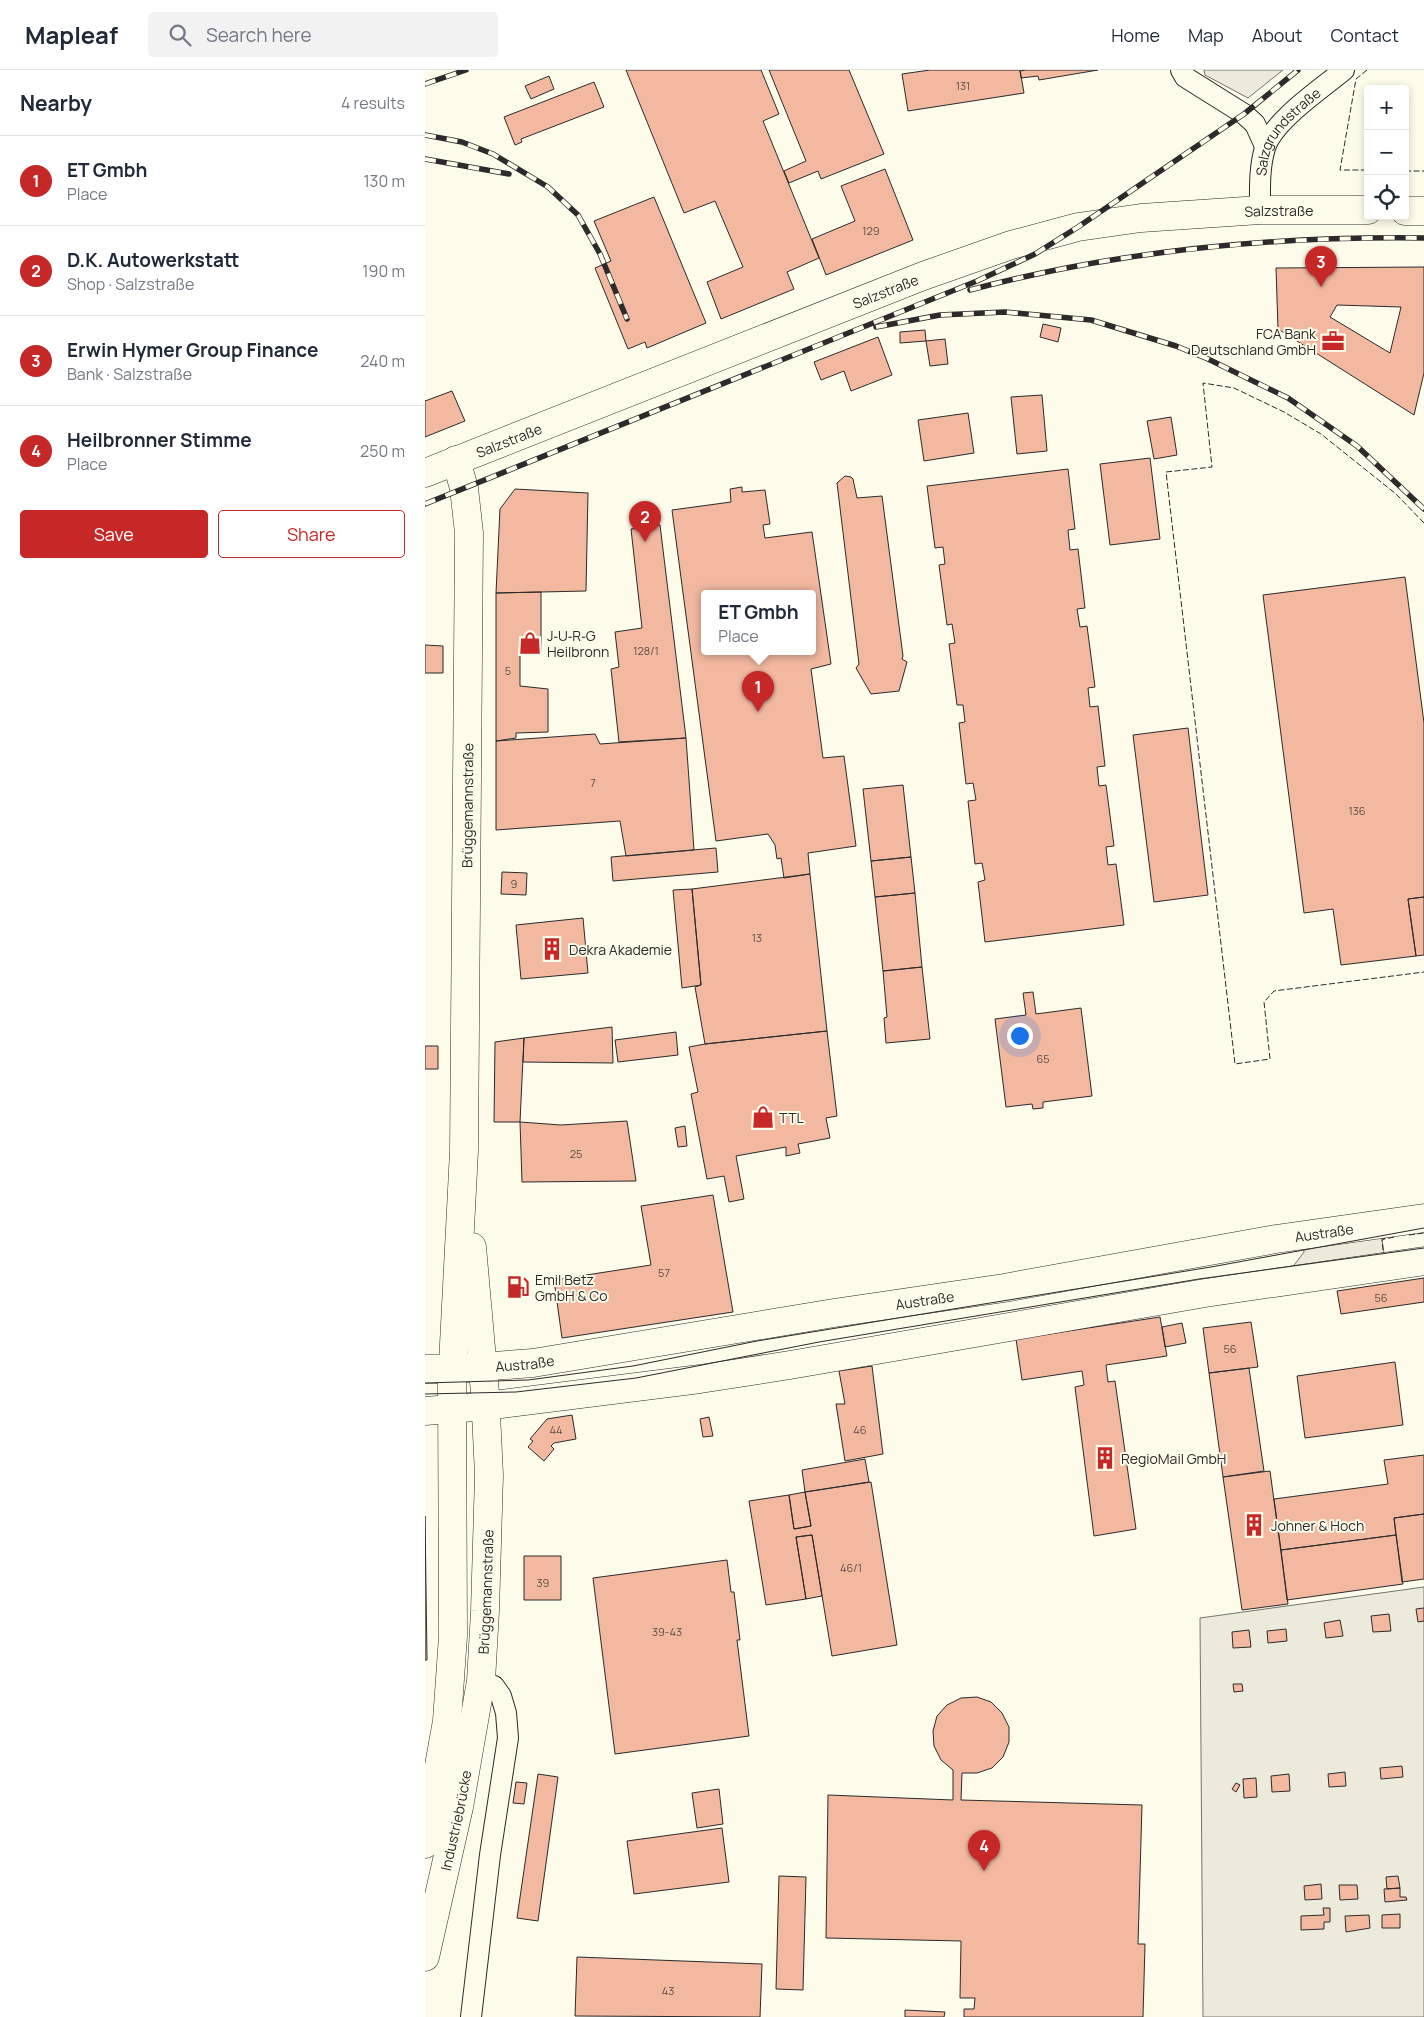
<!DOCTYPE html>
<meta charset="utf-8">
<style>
:root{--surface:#fff;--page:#f2f2f3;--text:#1f2937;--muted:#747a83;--line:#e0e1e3;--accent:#c62828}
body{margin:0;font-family:Manrope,sans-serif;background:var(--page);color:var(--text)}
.controls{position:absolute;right:15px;top:15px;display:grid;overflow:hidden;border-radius:5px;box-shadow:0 2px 8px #0003}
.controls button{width:45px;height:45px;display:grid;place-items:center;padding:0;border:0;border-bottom:1px solid var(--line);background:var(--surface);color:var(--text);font:25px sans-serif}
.you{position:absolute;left:594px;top:965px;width:18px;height:18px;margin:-12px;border:4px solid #fff;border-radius:50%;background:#1a73e8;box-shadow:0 0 0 8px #1a73e833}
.badge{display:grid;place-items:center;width:32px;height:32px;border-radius:50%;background:var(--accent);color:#fff;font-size:16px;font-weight:700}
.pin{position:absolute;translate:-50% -41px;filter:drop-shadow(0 1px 2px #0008)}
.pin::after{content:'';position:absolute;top:26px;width:18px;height:15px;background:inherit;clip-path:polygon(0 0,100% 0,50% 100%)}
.popup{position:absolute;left:276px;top:520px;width:115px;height:65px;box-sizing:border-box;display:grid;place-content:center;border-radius:5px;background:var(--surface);filter:drop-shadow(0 1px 4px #0005);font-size:16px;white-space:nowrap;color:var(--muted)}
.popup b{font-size:19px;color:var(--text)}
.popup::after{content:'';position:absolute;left:50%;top:100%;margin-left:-10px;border:10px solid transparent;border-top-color:var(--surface)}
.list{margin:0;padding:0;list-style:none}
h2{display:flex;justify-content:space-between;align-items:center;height:65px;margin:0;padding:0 20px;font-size:21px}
h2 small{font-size:16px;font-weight:400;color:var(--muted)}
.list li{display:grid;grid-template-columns:32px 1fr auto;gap:15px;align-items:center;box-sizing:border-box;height:90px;padding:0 20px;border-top:1px solid var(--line)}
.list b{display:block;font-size:19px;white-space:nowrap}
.list p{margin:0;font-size:16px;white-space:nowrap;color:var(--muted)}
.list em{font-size:16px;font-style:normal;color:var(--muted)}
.actions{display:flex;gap:10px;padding:15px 20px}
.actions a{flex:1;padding:11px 0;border:1px solid var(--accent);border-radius:5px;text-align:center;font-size:18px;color:var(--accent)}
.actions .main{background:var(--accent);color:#fff}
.icon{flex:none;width:28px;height:28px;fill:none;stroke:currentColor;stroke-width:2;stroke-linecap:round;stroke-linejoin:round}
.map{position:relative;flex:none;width:999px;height:1947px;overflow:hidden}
header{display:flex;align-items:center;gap:30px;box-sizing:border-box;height:70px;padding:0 25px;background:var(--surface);border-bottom:1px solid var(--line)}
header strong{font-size:24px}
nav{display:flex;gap:28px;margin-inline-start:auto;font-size:18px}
.search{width:350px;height:45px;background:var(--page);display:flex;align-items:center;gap:12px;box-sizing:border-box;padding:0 18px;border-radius:5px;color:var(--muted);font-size:19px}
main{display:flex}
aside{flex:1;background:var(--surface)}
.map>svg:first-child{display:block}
.green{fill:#ecebdb;stroke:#74746e}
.building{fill:#f2b8a0;stroke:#2b2b2b;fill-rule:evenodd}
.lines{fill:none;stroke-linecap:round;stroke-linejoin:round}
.street-casing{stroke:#2b2b2b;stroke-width:22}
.secondary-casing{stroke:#2b2b2b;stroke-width:29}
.street{stroke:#fdfbea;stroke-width:20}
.secondary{stroke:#fdfbea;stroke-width:28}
.tram{stroke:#2b2b2b;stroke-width:1}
.rail-casing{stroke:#2b2b2b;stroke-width:5.5}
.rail{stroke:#fdfbea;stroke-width:4;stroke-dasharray:11;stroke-linecap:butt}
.fence{stroke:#2b2b2b;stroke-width:1;stroke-dasharray:6 2.5;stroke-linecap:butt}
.labels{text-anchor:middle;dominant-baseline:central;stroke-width:4;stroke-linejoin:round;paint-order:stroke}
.number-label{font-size:11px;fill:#5d4e48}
.street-label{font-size:14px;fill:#2b2b2b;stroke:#fdfbea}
.poi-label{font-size:14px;fill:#2b2b2b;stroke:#fdfbea;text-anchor:start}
</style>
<header>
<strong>Mapleaf</strong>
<div class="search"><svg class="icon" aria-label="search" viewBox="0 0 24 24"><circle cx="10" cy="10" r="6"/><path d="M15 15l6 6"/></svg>Search here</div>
<nav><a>Home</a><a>Map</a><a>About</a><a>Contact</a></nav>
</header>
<main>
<aside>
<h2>Nearby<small>4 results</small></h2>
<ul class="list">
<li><span class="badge">1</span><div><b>ET Gmbh</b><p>Place</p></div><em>130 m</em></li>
<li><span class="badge">2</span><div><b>D.K. Autowerkstatt</b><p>Shop · Salzstraße</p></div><em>190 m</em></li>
<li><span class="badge">3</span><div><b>Erwin Hymer Group Finance</b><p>Bank · Salzstraße</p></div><em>240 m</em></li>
<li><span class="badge">4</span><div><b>Heilbronner Stimme</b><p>Place</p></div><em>250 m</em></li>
</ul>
<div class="actions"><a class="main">Save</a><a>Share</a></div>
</aside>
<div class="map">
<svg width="999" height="1947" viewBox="0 0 999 1947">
<rect width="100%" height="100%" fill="#fdfbea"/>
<path class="green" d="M 779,0 L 858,0 L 823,28 L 780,5 Z
M 959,1159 L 960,1169 L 957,1170 L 959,1183 L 867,1198 L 879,1182 L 879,1175 Z
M 999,1517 L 999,1947 L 778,1947 L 775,1548 Z"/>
<path class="building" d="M 201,0 L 336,0 L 354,44 L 338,51 L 394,188 L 362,202 L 369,219 L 296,249 L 282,212 L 318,197 L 290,131 L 259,143 Z
M 344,0 L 424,0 L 459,84 L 396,109 L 393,101 L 364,113 L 359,101 L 381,91 Z
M 505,0 L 595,0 L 599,23 L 483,41 L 477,4 Z
M 601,0 L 673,0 L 614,10 L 613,6 L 596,8 L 595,1 Z
M 124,6 L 129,19 L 106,29 L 100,16 Z
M 169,12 L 179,37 L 96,69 L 97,72 L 90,75 L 79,47 Z
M 460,99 L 488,170 L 401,205 L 387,169 L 430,151 L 416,116 Z
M 229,127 L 281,253 L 222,278 L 220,272 L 203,279 L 170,198 L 186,191 L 169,151 Z
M 999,197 L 999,303 L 989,345 L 853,259 L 851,198 ZM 912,235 L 976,237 L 965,283 L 905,247 Z
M 618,254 L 636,258 L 633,272 L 615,267 Z
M 500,260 L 501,271 L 475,273 L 475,262 Z
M 453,267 L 467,305 L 426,321 L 419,301 L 396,310 L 389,292 Z
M 520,269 L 523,294 L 505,296 L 501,271 Z
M 27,321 L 40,351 L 0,367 L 0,331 Z
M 617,325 L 622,381 L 592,384 L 586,327 Z
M 543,343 L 549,383 L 499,391 L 493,350 Z
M 746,347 L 752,385 L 729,389 L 722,351 Z
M 725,388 L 735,469 L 685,475 L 675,394 Z
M 643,399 L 650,459 L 643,460 L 645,480 L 653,479 L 660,538 L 652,539 L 655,557 L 662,556 L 670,617 L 663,618 L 665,637 L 673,636 L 680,696 L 672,697 L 674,716 L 681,715 L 689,776 L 681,777 L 683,795 L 691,794 L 699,855 L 560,872 L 553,812 L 560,810 L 557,793 L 550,794 L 543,731 L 551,730 L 548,713 L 541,714 L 534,653 L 540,652 L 538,635 L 532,635 L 524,574 L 530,573 L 527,554 L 522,555 L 514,495 L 520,494 L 518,477 L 510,478 L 502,416 Z
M 420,406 L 426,407 L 428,409 L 432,428 L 457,426 L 478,586 L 477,589 L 482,592 L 474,621 L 446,624 L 431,598 L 434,594 L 412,413 Z
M 317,417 L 317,422 L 340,420 L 345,454 L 338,455 L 340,468 L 387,462 L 406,594 L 386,599 L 398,688 L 419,686 L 431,776 L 383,783 L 385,804 L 359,808 L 356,788 L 352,789 L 350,775 L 343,764 L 291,771 L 247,440 L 306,432 L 305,419 ZM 279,523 L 387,523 L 387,581 L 279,581 Z
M 90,419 L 163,423 L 161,521 L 71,523 L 75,439 Z
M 235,455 L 261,668 L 194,672 L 186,599 L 194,597 L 190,562 L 217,558 L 206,459 Z
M 980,507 L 999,653 L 999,827 L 983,829 L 991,886 L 916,895 L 908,839 L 879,843 L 838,525 Z
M 116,522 L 116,583 L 95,582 L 95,616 L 123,619 L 123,662 L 91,663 L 91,668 L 71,671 L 71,523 Z
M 0,575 L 18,576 L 18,603 L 0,603 Z
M 763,658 L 783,825 L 729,832 L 708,665 Z
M 170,664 L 175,674 L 261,668 L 269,780 L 201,786 L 195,751 L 71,760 L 71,671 Z
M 478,715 L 486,787 L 446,791 L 438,719 Z
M 291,778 L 293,802 L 188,811 L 186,787 Z
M 486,787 L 490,823 L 450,827 L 446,791 Z
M 77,802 L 102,803 L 101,825 L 76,824 Z
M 385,804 L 402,961 L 280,974 L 270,917 L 276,915 L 267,819 Z
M 267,819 L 276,915 L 257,918 L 248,820 Z
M 490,823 L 497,897 L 458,901 L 450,827 Z
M 999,827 L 999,885 L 991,886 L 983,829 Z
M 158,848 L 163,903 L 96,909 L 91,855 Z
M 497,897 L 505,969 L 461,973 L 459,948 L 462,947 L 458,901 Z
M 608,922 L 611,944 L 656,938 L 667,1026 L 618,1032 L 618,1038 L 608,1039 L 607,1034 L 581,1037 L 570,949 L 601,945 L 598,923 Z
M 187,957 L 188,993 L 98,992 L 99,968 Z
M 402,961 L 412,1046 L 401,1048 L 405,1068 L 373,1074 L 375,1083 L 361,1086 L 361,1077 L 311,1086 L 319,1129 L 304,1132 L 299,1106 L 282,1109 L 266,1024 L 273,1022 L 264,977 L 280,974 Z
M 251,962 L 253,985 L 193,992 L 190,970 Z
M 99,968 L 95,1052 L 69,1052 L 70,972 Z
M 0,976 L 13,976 L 13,999 L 0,999 Z
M 202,1051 L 211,1111 L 97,1112 L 95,1052 L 136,1055 Z
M 260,1056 L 262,1076 L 253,1077 L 250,1058 Z
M 288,1125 L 308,1242 L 137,1268 L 129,1210 L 226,1195 L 216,1136 Z
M 999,1208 L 999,1232 L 916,1244 L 912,1221 Z
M 735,1247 L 742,1286 L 681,1295 L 683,1312 L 690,1311 L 711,1459 L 669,1466 L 650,1317 L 659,1315 L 657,1301 L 597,1310 L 591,1269 Z
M 826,1252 L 833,1297 L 784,1303 L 778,1258 Z
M 757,1253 L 761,1273 L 740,1277 L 737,1257 Z
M 970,1292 L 978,1355 L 880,1368 L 872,1306 Z
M 447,1296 L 458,1384 L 420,1391 L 411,1334 L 420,1334 L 414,1301 Z
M 824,1298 L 839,1401 L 798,1407 L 784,1303 Z
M 147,1345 L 151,1369 L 129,1373 L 126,1376 L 129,1379 L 119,1391 L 103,1377 L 108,1371 L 105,1369 L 122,1349 Z
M 284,1347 L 288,1366 L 278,1367 L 275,1349 Z
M 999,1385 L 999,1444 L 969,1448 L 971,1465 L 856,1480 L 849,1429 L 963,1414 L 959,1390 Z
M 440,1389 L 444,1412 L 380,1422 L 377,1400 Z
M 845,1401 L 863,1534 L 817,1540 L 798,1407 Z
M 446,1412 L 472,1575 L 407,1586 L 387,1465 L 371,1467 L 381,1529 L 341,1535 L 324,1431 L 364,1425 L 369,1459 L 386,1456 L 380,1422 Z
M 380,1422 L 386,1456 L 369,1459 L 364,1425 Z
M 999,1444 L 999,1509 L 977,1512 L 969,1448 Z
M 0,1446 L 2,1590 L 0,1590 Z
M 387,1465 L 397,1526 L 381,1529 L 371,1467 Z
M 971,1465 L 978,1514 L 862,1530 L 856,1480 Z
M 99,1486 L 136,1486 L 136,1530 L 99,1530 Z
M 302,1490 L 306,1522 L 309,1522 L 315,1570 L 312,1570 L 324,1666 L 190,1684 L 168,1508 Z
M 999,1538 L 999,1551 L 993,1552 L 991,1539 Z
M 964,1544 L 966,1561 L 948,1562 L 946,1546 Z
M 915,1550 L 918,1566 L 901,1568 L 899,1553 Z
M 861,1559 L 862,1571 L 843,1573 L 842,1561 Z
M 824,1560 L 826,1577 L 808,1578 L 807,1562 Z
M 808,1614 L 817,1614 L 818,1621 L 809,1622 Z
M 552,1627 L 566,1632 L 577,1643 L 584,1657 L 584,1672 L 578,1687 L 567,1698 L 552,1703 L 537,1703 L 536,1730 L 717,1735 L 713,1874 L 720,1874 L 718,1947 L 539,1947 L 539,1939 L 549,1939 L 550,1928 L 535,1928 L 536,1871 L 401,1868 L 403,1725 L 528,1730 L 528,1700 L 516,1690 L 509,1676 L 508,1661 L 512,1646 L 522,1635 L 536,1628 Z
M 977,1696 L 978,1707 L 956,1709 L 955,1698 Z
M 920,1702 L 921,1716 L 904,1717 L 903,1704 Z
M 113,1704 L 133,1707 L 113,1851 L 92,1848 Z
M 864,1704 L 865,1721 L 847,1722 L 846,1706 Z
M 831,1708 L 832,1727 L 819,1728 L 818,1709 Z
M 91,1712 L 102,1713 L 99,1734 L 88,1733 Z
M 811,1713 L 815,1715 L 811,1722 L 807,1719 Z
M 294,1719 L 298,1754 L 272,1758 L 267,1723 Z
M 297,1758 L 304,1812 L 209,1824 L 202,1771 Z
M 354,1806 L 381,1807 L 378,1920 L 351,1919 Z
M 973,1806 L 975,1818 L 962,1819 L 961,1807 Z
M 896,1814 L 897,1829 L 880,1830 L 879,1816 Z
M 914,1815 L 932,1815 L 933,1829 L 915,1830 Z
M 975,1818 L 975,1827 L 981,1827 L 982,1830 L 960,1832 L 959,1819 Z
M 898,1838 L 905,1838 L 905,1852 L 899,1852 L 899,1859 L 876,1860 L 876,1846 L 899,1845 Z
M 975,1844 L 975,1858 L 957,1858 L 957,1845 Z
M 944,1845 L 945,1858 L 921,1862 L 920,1846 Z
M 152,1887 L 337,1894 L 335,1947 L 150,1946 Z
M 480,1940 L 520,1942 L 519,1947 L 480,1947 Z"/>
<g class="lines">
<defs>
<g id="street">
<path d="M 756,0 L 760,7 L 819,44 L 830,54 L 840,76"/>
<path id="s1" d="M 835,140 C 835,119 834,98 840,78 C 848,51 896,19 919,0"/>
<path d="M 46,1947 L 65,1785 L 83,1668 L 81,1643 L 76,1626 L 69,1616 L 56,1611"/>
</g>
<g id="secondary">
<path d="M 980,141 L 999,141"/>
<path id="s2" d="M 0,403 L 498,206 L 586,175 L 653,157 L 716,148 L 835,140 L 943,140"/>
<path id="s3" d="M 0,1299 L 27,1299 L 108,1293 L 409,1243 L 579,1218 L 851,1169 L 999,1148"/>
<path d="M 0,1341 L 61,1336 L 275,1309 L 365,1295 L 780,1223 L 999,1191"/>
<path id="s4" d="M 0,1774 L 22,1651 L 28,1566 L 27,1313 L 39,1081 L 44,463 L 39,418 L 31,390"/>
<path id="s5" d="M 0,1887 L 34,1737 L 56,1611 L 60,1541 L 64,1405 L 60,1323 L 47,1177"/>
</g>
</defs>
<use href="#street" class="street-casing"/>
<use href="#secondary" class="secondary-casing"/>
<use href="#street" class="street"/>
<use href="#secondary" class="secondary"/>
<path class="tram" d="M 0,1313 L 103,1310 L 208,1296 L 332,1271 L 786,1197 L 999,1158
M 0,1324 L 91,1322 L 211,1308 L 394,1272 L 774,1209 L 999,1178"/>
<defs>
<path id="rail" d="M 0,14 L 41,0
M 0,65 L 37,72 L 68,84 L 123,117 L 153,145 L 175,184 L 202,249
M 0,89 L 84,104
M 545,220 C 692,181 847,166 999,168
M 451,257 L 515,245 L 580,242 L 666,250 L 751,276 L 783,289 L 863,328 L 932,376 L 999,439
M 0,434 L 552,211 L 610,184 L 653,157 L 819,44 L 873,0"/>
</defs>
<use href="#rail" class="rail-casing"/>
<use href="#rail" class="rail"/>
<path class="fence" d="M 942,0 L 931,9 L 915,100 L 943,100
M 980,101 L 999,101
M 999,453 L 971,424 L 896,364 L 859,342 L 809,318 L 778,313 L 787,397 L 741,402 L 810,994 L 845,989 L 839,932 L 849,921 L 999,902
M 984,1165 L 999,1163
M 958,1180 L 957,1169 L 971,1167"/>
</g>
<defs>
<symbol id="office-bare" viewBox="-9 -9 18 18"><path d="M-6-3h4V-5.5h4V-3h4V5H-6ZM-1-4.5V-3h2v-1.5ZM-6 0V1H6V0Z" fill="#c62828" stroke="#fdfbea" stroke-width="2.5" paint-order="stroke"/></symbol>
<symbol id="shop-bare" viewBox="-9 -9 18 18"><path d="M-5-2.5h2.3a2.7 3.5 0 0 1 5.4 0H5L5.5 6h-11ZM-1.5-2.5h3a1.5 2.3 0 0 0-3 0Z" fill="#c62828" stroke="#fdfbea" stroke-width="2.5" paint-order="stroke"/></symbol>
<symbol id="building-bare" viewBox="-9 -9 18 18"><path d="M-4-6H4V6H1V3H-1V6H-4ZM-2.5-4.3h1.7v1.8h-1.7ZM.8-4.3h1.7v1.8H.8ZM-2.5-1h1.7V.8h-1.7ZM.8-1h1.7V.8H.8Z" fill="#c62828" stroke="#fdfbea" stroke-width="2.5" paint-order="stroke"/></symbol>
<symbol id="fuel-bare" viewBox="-9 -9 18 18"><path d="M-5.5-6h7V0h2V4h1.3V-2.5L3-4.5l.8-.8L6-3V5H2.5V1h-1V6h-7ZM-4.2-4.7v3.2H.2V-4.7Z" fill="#c62828" stroke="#fdfbea" stroke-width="2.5" paint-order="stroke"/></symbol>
</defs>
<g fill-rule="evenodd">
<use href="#office-bare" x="892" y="255" width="32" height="32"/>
<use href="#shop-bare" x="89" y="557" width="32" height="32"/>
<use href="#building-bare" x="111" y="863" width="32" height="32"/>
<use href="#shop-bare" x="322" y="1031" width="32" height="32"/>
<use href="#fuel-bare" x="77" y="1201" width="32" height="32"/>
<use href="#building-bare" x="664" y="1372" width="32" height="32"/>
<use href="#building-bare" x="813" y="1439" width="32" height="32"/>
</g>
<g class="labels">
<g class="number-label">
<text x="538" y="15">131</text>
<text x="446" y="160">129</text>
<text x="221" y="580">128/1</text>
<text x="83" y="600">5</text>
<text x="168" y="712">7</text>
<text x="932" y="740">136</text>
<text x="89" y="813">9</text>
<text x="332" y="867">13</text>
<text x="618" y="988">65</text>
<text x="151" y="1083">25</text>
<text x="239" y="1202">57</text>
<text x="956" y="1227">56</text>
<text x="805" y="1278">56</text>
<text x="131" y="1359">44</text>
<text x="435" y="1359">46</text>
<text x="426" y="1497">46/1</text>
<text x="118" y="1512">39</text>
<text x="242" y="1561">39-43</text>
<text x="243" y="1920">43</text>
</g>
<g class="street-label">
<text stroke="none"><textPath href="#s1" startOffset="88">Salzgrundstraße</textPath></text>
<text stroke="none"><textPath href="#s2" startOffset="900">Salzstraße</textPath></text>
<text stroke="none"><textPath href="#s2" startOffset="495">Salzstraße</textPath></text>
<text stroke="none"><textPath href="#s2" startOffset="90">Salzstraße</textPath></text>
<text stroke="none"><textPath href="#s4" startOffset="1041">Brüggemannstraße</textPath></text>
<text stroke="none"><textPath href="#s3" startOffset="910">Austraße</textPath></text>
<text stroke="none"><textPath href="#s3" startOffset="505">Austraße</textPath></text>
<text stroke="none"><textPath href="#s3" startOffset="100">Austraße</textPath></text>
<text stroke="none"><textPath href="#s5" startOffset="371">Brüggemannstraße</textPath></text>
<text stroke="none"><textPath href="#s5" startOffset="140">Industriebrücke</textPath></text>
</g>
<g class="poi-label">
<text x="891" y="263" text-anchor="end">FCA Bank<tspan x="891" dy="16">Deutschland GmbH</tspan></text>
<text x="122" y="565">J⁃U⁃R⁃G<tspan x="122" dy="16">Heilbronn</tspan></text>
<text x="144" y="879">Dekra Akademie</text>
<text x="354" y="1047">TTL</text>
<text x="110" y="1209">Emil Betz<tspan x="110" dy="16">GmbH &amp; Co</tspan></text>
<text x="696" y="1388">RegioMail GmbH</text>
<text x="846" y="1455">Johner &amp; Hoch</text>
</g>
</g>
</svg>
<div class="controls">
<button>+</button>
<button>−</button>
<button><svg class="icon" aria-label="locate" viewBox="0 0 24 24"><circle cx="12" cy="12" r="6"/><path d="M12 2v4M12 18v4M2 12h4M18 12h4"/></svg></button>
</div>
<div class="you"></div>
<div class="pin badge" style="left:333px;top:642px">1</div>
<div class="popup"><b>ET Gmbh</b>Place</div>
<div class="pin badge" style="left:220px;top:472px">2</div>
<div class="pin badge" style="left:896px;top:217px">3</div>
<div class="pin badge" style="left:559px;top:1801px">4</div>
</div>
</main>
